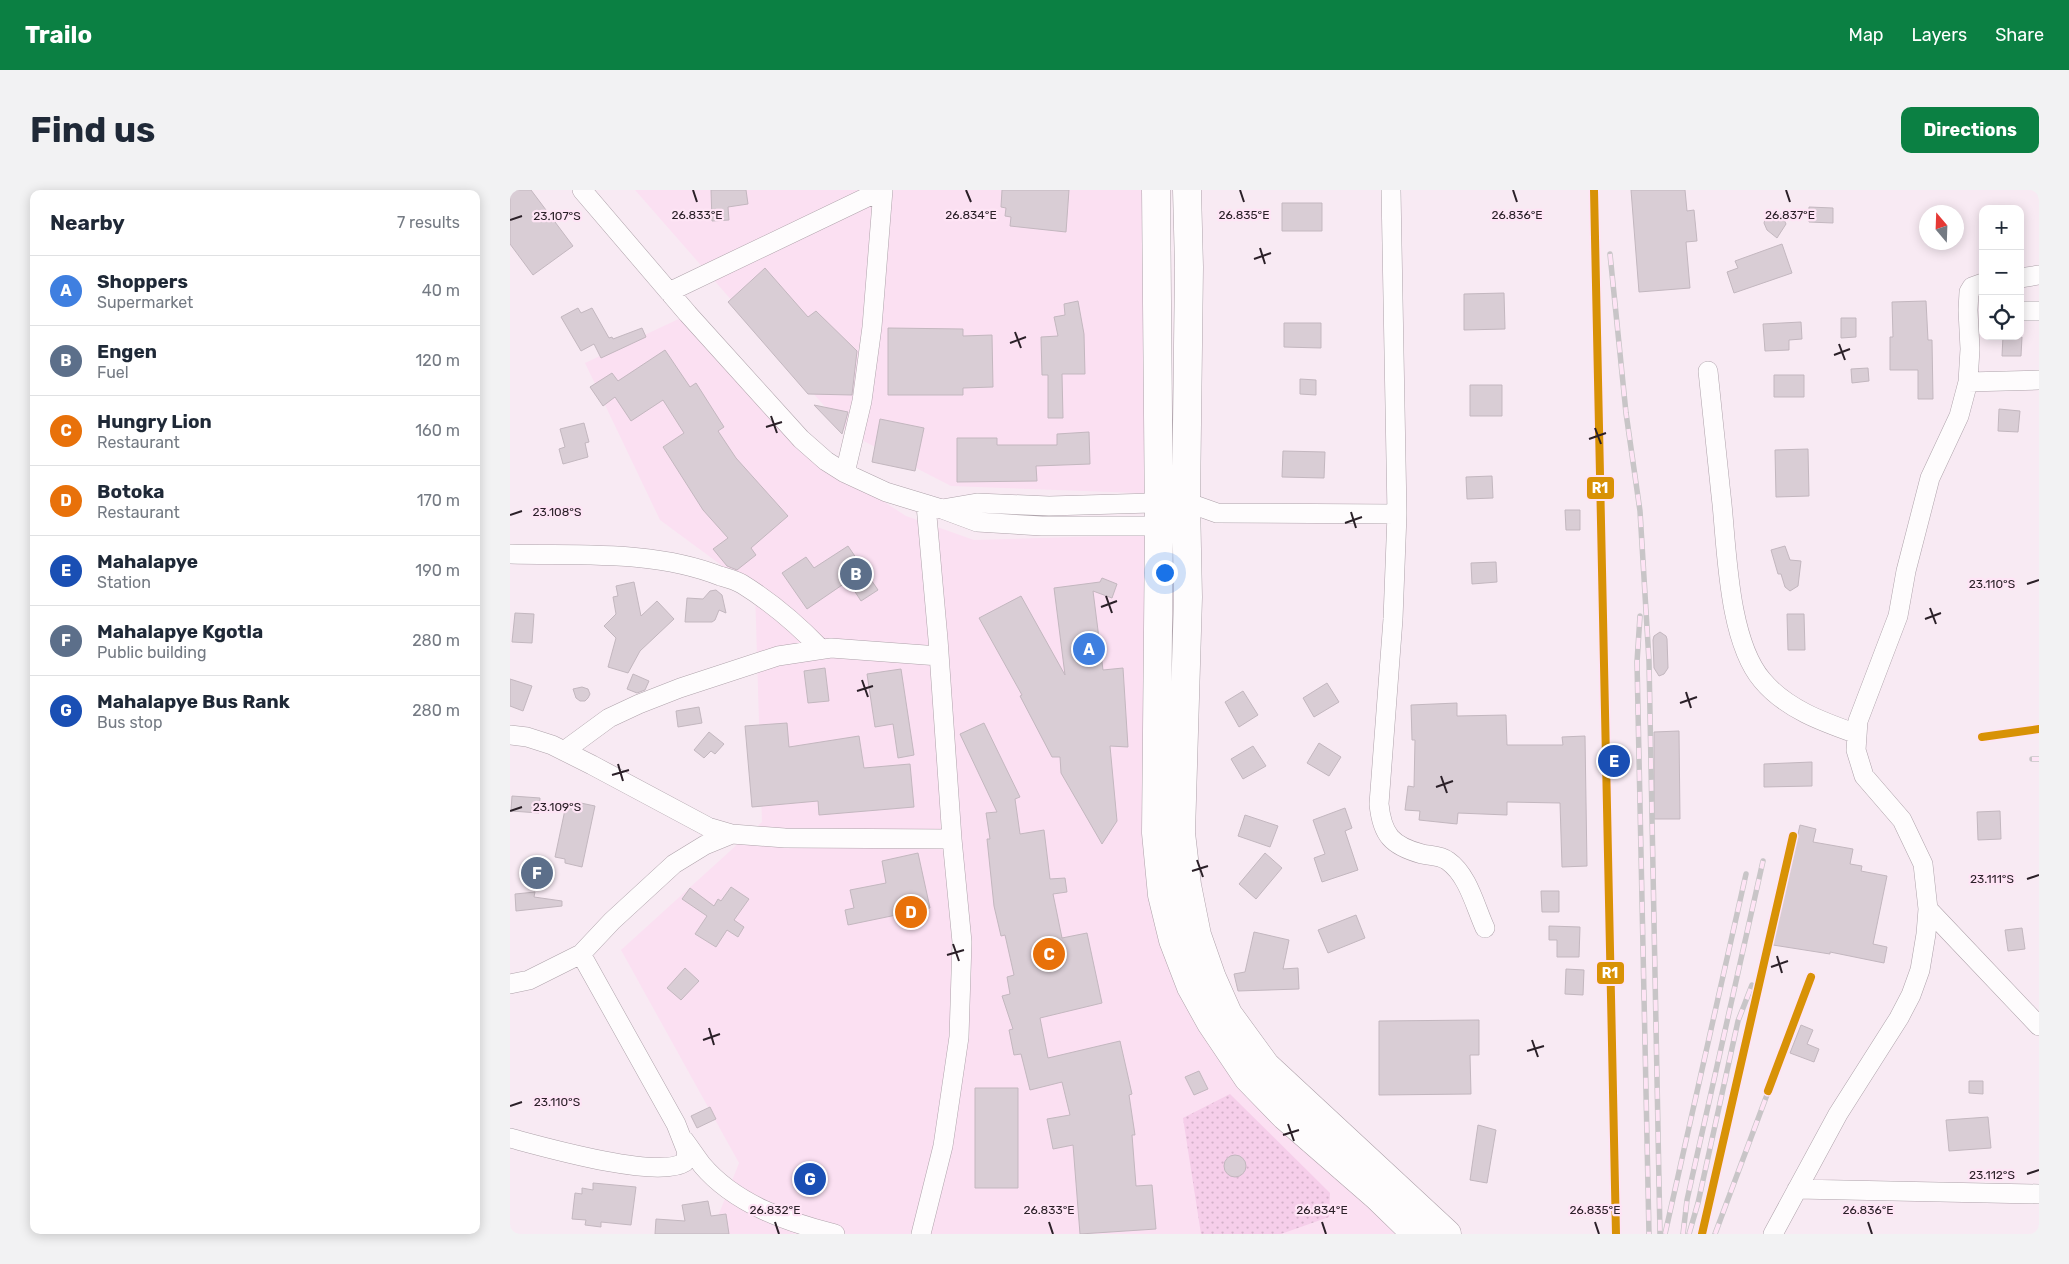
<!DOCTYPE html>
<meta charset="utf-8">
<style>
:root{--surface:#fff;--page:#f2f2f3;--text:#1f2937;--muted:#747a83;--line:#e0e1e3;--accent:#0b8043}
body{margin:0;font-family:Rubik,sans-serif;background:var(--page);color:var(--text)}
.controls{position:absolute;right:15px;top:15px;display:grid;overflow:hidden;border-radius:10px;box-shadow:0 2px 12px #0003}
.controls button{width:45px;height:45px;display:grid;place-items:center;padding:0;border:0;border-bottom:1px solid var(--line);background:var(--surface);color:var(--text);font:25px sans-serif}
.compass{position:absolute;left:1409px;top:15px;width:45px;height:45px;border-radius:50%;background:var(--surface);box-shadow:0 2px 12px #0003;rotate:341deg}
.you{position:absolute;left:654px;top:382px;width:18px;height:18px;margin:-12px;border:4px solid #fff;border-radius:50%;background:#1a73e8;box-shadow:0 0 0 8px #1a73e833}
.badge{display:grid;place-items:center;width:32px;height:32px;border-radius:50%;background:var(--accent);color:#fff;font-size:16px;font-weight:700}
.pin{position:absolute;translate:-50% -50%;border:2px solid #fff;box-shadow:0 1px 5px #0006}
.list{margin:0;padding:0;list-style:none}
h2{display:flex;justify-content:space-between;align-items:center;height:65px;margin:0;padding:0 20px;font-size:21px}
h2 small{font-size:16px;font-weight:400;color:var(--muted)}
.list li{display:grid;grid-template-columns:32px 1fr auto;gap:15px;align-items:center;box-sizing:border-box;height:70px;padding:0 20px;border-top:1px solid var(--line)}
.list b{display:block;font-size:19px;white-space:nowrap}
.list p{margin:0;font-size:16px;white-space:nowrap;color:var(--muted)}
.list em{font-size:16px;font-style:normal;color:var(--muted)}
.icon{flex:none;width:28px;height:28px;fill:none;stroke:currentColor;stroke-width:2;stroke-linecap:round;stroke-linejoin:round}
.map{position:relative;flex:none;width:1529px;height:1044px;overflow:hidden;border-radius:10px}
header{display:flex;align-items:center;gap:30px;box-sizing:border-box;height:70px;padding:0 25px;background:var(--accent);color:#fff}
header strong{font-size:24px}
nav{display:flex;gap:28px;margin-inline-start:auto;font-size:18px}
.intro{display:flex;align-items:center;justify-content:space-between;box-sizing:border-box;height:120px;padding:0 30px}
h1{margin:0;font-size:35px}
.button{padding:12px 22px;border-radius:10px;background:var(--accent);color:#fff;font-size:18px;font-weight:700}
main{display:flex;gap:30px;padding:0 30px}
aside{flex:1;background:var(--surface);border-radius:10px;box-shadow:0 2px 12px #0003}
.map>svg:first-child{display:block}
.built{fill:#fbe0f2}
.grass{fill:url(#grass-dots)}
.building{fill:#d9cdd5;stroke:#c3b7bf}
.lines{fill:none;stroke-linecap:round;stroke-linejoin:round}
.minor-casing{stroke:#aea2aa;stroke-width:20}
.highway-casing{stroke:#aea2aa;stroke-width:29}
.minor{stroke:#fefcfd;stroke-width:19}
.highway{stroke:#fefcfd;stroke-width:28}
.rail-casing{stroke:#c8c5c7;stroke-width:5.5}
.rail{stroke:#fee4f5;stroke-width:4;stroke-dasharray:11;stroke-linecap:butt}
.rail-1-casing{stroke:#fee4f5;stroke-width:11}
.rail-1{stroke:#d89206;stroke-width:8}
.ticks{fill:none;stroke:#2b2028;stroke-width:2}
.ticks-label{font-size:12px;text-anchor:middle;fill:#2b2028;stroke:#fee4f5;stroke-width:4.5;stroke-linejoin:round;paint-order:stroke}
.line-badge{stroke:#fee4f5;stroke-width:2}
.badge-label{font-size:14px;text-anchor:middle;font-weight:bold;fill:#fff}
</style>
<header>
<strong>Trailo</strong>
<nav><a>Map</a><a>Layers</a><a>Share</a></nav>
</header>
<div class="intro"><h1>Find us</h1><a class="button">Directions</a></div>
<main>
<aside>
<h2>Nearby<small>7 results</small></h2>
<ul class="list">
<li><span class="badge" style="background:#3f7fe0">A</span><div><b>Shoppers</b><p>Supermarket</p></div><em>40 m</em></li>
<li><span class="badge" style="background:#5c6f8a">B</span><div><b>Engen</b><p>Fuel</p></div><em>120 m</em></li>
<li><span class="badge" style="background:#e8710a">C</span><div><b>Hungry Lion</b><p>Restaurant</p></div><em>160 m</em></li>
<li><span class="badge" style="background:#e8710a">D</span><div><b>Botoka</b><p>Restaurant</p></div><em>170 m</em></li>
<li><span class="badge" style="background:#1a4fb4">E</span><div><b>Mahalapye</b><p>Station</p></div><em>190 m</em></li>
<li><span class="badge" style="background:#5c6f8a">F</span><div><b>Mahalapye Kgotla</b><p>Public building</p></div><em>280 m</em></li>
<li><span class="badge" style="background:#1a4fb4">G</span><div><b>Mahalapye Bus Rank</b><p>Bus stop</p></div><em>280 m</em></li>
</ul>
</aside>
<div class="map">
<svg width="1529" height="1044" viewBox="0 0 1529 1044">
<defs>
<pattern id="grass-dots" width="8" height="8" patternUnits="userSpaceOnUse" patternTransform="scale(1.25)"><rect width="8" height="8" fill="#f6ceea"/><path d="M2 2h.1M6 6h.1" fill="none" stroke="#d3b1c9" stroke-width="1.8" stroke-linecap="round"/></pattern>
</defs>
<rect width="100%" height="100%" fill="#f8eaf3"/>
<path class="built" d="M 125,0 L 640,0 L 655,304 L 441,296 L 338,243 Z
M 175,126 L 308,269 L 396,326 L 464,350 L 661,344 L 663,619 L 690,798 L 912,1044 L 201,1044 L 229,973 L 111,760 L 252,632 L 245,400 L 150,330 L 75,173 Z"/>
<path class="grass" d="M 720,904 L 820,1003 L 819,1027 L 771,1044 L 691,1044 L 673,928 Z"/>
<path class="building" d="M 0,0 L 21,0 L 63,56 L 23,85 L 0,54 Z
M 201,0 L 236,0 L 238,14 L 218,17 L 219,30 L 202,31 Z
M 492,0 L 559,0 L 556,42 L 500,36 L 501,27 L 495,26 L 496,18 L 491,17 Z
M 1121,0 L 1175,0 L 1177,21 L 1184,20 L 1187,51 L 1176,52 L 1180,98 L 1129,102 Z
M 772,13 L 812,13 L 812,41 L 772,41 Z
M 1299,17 L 1323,18 L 1323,33 L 1299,32 Z
M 1266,22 L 1272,25 L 1276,34 L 1267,48 L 1257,40 L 1254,33 L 1256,26 Z
M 1272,54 L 1282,83 L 1224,103 L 1217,82 L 1228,78 L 1225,71 Z
M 255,78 L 298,127 L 306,121 L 347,161 L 342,205 L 298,204 L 218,112 Z
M 994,103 L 995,139 L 954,140 L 954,104 Z
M 568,111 L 574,144 L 575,184 L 552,184 L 553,228 L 538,228 L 538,185 L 532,185 L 531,147 L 548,146 L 544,127 L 555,125 L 554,114 Z
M 1416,111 L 1418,150 L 1422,150 L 1423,209 L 1408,209 L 1408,180 L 1380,180 L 1380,147 L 1383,147 L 1382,112 Z
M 68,118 L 71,123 L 82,118 L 99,148 L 102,147 L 103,149 L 132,138 L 136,147 L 91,168 L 84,154 L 71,161 L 51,127 Z
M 1331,128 L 1346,128 L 1346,147 L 1331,148 Z
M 1291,132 L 1292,149 L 1279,150 L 1279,160 L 1255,161 L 1253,134 Z
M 774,133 L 811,133 L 811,158 L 774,157 Z
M 378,138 L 453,139 L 453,146 L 482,145 L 483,197 L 453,198 L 453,205 L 378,205 Z
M 1493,146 L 1512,147 L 1511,166 L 1492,166 Z
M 155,160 L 180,197 L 186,193 L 214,237 L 208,241 L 226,268 L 278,326 L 241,358 L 246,365 L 227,380 L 217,376 L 203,359 L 218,348 L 193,320 L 153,257 L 174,243 L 153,210 L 121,231 L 105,207 L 93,216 L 80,197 L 102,183 L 108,191 Z
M 1358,178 L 1359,191 L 1342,193 L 1341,179 Z
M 1264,185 L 1294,185 L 1294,207 L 1264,207 Z
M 790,189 L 806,190 L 806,205 L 790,204 Z
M 960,195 L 992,195 L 992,226 L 960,226 Z
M 304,215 L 338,222 L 332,244 Z
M 1489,219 L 1510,221 L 1508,242 L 1488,241 Z
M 370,229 L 414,238 L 405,281 L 362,272 Z
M 74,233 L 79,252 L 75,253 L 78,267 L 53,274 L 49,259 L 55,257 L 50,239 Z
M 579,242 L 580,274 L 526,276 L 527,291 L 447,292 L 447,248 L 487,248 L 487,255 L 547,255 L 547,244 Z
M 1298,259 L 1299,306 L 1266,307 L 1265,260 Z
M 773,261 L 815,262 L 814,288 L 772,287 Z
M 982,286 L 983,308 L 957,309 L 956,287 Z
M 1055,320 L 1070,320 L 1070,340 L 1056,340 Z
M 338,356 L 368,400 L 351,411 L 338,391 L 297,419 L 272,383 L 296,367 L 304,378 Z
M 1275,356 L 1280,370 L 1291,371 L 1288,396 L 1280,401 L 1275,397 L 1271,384 L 1268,384 L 1261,360 Z
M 986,372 L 987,392 L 962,394 L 961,373 Z
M 592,388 L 607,394 L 602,408 L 583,401 L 593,480 L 613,478 L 618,557 L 600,556 L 607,631 L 592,654 L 551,583 L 550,567 L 542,567 L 510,506 L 512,505 L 469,428 L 511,406 L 555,485 L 544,398 L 590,392 Z
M 124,392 L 131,426 L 147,411 L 164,429 L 130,461 L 118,483 L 98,477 L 106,448 L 94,436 L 106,424 L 103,407 L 108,406 L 106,396 Z
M 206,400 L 212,405 L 216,423 L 209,420 L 205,430 L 202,432 L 175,432 L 177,408 L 193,409 L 200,401 Z
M 5,423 L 24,424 L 22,453 L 2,452 Z
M 1277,424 L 1294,424 L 1295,460 L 1278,460 Z
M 1150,442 L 1156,446 L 1157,449 L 1158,478 L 1154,484 L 1149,486 L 1144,478 L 1143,450 L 1144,446 Z
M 315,478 L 319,511 L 298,513 L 294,481 Z
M 391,479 L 404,565 L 388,568 L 383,534 L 365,537 L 357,484 Z
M 123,484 L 139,491 L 135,500 L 127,503 L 117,499 Z
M 0,489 L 22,496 L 13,521 L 0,516 Z
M 817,493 L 829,512 L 804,527 L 793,508 Z
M 72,497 L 78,499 L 80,504 L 78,508 L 75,511 L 70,511 L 66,508 L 63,499 Z
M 733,501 L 748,525 L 729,537 L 715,512 Z
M 947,513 L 947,526 L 996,525 L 997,555 L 1053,555 L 1052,547 L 1075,546 L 1077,676 L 1052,677 L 1050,613 L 997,612 L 997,625 L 948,623 L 947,634 L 909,630 L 910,621 L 895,620 L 898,596 L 904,597 L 905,550 L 902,550 L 901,515 Z
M 189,517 L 192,533 L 168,537 L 166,521 Z
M 277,533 L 279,557 L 349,546 L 354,578 L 400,574 L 404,617 L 309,625 L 308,611 L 242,617 L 235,536 Z
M 474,533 L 510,607 L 505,609 L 510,644 L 534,640 L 540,689 L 555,688 L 557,702 L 543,704 L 552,748 L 577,743 L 592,813 L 530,828 L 538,868 L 610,851 L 622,904 L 619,905 L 625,945 L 622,945 L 626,996 L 642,995 L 646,1039 L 570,1044 L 563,955 L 543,959 L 537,929 L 560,925 L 552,892 L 520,900 L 511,864 L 504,865 L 499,840 L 503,839 L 492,806 L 500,804 L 497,787 L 504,785 L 495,745 L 491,746 L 484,716 L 477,649 L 480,649 L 476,623 L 487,622 L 450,544 Z
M 1169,541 L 1170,629 L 1144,629 L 1144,542 Z
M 199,542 L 214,554 L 205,564 L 201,561 L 194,568 L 184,560 Z
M 809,553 L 831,567 L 819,586 L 797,573 Z
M 743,556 L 756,576 L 733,589 L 721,569 Z
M 1302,572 L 1302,596 L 1254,597 L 1254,574 Z
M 2,606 L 30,608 L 29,623 L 1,621 Z
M 66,612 L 85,616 L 72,677 L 55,673 L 55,669 L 45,667 L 56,615 L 64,617 Z
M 835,618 L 842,638 L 835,641 L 848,680 L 812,692 L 804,668 L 815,664 L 803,630 Z
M 1490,621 L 1491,649 L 1468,650 L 1467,622 Z
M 735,625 L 768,636 L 760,657 L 728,646 Z
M 1290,635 L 1306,639 L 1303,652 L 1343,659 L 1340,674 L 1352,676 L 1351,681 L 1377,686 L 1363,754 L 1377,757 L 1374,773 L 1320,762 L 1320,764 L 1263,755 Z
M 408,663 L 420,718 L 338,735 L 335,720 L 344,718 L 340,700 L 376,693 L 372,671 Z
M 755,663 L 772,678 L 746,709 L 729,694 Z
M 221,697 L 239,709 L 224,730 L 234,737 L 228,747 L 217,740 L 206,757 L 185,744 L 197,726 L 172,709 L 180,698 L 204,716 L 208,709 L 211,711 Z
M 1031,701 L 1049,701 L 1049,722 L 1032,722 Z
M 25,702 L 24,707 L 52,711 L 52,716 L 6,721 L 5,704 Z
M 846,725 L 855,748 L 818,763 L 808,740 Z
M 1039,736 L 1070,737 L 1069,767 L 1047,767 L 1047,750 L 1039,750 Z
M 1512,738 L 1515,759 L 1498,761 L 1495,740 Z
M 744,742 L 779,750 L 773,779 L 788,778 L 789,799 L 728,801 L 724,784 L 735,782 Z
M 175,778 L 189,791 L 171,810 L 157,798 Z
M 1056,779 L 1074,780 L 1073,805 L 1055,804 Z
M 969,830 L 969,865 L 960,865 L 961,904 L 869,905 L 869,831 Z
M 1291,835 L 1303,840 L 1297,854 L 1309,859 L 1304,872 L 1280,863 Z
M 689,881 L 698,899 L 684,905 L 675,887 Z
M 1459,891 L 1473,891 L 1473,904 L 1459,903 Z
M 465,898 L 508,898 L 508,998 L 465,998 Z
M 200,917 L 206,929 L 187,938 L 181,926 Z
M 1478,927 L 1481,958 L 1439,961 L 1436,930 Z
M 968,935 L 986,940 L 977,993 L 960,990 Z
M714 976a11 11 0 1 1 22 0a11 11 0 1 1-22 0Z
M 83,993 L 126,997 L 121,1035 L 91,1032 L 91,1037 L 75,1035 L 76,1030 L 62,1029 L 65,1003 L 72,1004 L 72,998 L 83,1000 Z
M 198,1011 L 201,1026 L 216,1024 L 219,1044 L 145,1044 L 146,1029 L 175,1031 L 172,1015 Z"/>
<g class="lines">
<defs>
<path id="minor" d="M 72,0 L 178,124 L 291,249 L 316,271 L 335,283 L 376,302 L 432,319 L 467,332 L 532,336 L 660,336
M 881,0 L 887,324
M 1510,88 L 1529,85
M 159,102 L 372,0
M 1510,121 L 1529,121
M 1198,181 C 1203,226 1207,270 1212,314 C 1217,364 1219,451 1252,490 C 1276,519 1313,532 1347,544
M 1458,192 L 1529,190
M 335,283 L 352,211 L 362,137 L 373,0
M 432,319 L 467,313 L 539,316 L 676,312 L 707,323 L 887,324 L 883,429 L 869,614 C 872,645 882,656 912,664 C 921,666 930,665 938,671 C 958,685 965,716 975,738
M 0,364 C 70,366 144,360 210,386 C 217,388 225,390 232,394 C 261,412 287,434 311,459
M 0,545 L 17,547 L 42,555 L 82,575 L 198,637 L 222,644 L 275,648 L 442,649
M 54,561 L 99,528 L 129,514 L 170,498 L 268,466 L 321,458 L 429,466
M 1418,719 L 1529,836
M 0,794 L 19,790 L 71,764 L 102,731 L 164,674 L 195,655 L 222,644
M 0,948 C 34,957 148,990 175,972 L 177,962 L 166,934 L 71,764
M 174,950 C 180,958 186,967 192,975 C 225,1014 277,1032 325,1044
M 1287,999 L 1529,1004
M 411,1044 L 433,956 L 449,847 L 452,752 L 442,649 L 428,449 L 416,315
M 1263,1044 L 1328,924 L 1389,828 L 1401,805 L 1410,780 L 1416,744 L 1418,719 L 1413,674 L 1392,630 L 1354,586 L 1346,560 L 1348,531 L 1388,426 L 1396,381 L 1420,288 L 1449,226 L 1458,192 L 1460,159 L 1458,120 L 1459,102 L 1462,97 L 1473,93"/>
<path id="highway" d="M 646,0 L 649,337 L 646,643 L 652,705 L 663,750 L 681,797 L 701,833 L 738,888 L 775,926 L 868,1007 L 906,1044
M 677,0 L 679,77 L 676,312 L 678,407 L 671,643 L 677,695 L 687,745 L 702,788 L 718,824 L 756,876 L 937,1044"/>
</defs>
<use href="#minor" class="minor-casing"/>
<use href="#highway" class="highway-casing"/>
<use href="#minor" class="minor"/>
<use href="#highway" class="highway"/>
<defs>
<path id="rail" d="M 1100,64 L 1116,223 L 1130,321 L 1139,471 L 1150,1044
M 1130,426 L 1127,472 L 1139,1044
M 1472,547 L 1529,539
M 1522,569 L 1529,569
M 1155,1044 L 1236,684
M 1173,1044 L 1177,1010 L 1253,671
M 1179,1044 L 1188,1013 L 1228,831 L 1242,795
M 1192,1044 L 1283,646
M 1205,1044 L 1301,787"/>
</defs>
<use href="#rail" class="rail-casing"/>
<use href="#rail" class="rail"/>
<defs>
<path id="rail-1" d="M 1084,0 L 1106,1044
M 1472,547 L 1529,539
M 1258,901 L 1301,787
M 1192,1044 L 1283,646"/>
</defs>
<use href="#rail-1" class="rail-1-casing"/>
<use href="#rail-1" class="rail-1"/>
</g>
<path class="ticks" d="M 183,0 L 187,12M 456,0 L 461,12M 730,0 L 734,12M 1003,0 L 1007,12M 1276,0 L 1280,12M 0,30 L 12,26M 750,58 L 755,74M 744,69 L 761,63M 505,142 L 511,158M 500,153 L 516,147M 1329,154 L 1335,170M 1324,165 L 1340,159M 261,226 L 267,243M 256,237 L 272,232M 1085,238 L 1091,254M 1079,249 L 1096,243M 841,322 L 846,338M 0,325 L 12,321M 835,333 L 852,327M 1517,394 L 1529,390M 596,406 L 602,423M 591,417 L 607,411M 1420,418 L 1426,434M 1415,429 L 1431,423M 352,490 L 358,507M 347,501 L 363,496M 1176,502 L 1181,518M 1170,513 L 1187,507M 108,574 L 113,591M 102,585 L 119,580M 931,586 L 937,603M 926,597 L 943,591M 0,621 L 12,617M 687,670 L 693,687M 682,681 L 698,676M 1517,689 L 1529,685M 443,754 L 449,771M 437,765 L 454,760M 1267,766 L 1272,783M 1261,777 L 1278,771M 199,838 L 204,855M 193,850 L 210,844M 1022,850 L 1028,867M 1017,861 L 1034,856M 0,916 L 12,912M 778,934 L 784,951M 773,945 L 789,940M 1517,984 L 1529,980M 265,1032 L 269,1044M 539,1032 L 543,1044M 812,1032 L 816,1044M 1085,1032 L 1089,1044M 1358,1032 L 1362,1044"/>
<g class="ticks-label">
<text x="734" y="29">26.835°E</text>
<text x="1007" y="29">26.836°E</text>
<text x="1280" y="29">26.837°E</text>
<text x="187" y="29">26.833°E</text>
<text x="461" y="29">26.834°E</text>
<text x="47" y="30">23.107°S</text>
<text x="47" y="326">23.108°S</text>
<text x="1482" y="398">23.110°S</text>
<text x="47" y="621">23.109°S</text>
<text x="1482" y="693">23.111°S</text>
<text x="47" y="916">23.110°S</text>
<text x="1482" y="989">23.112°S</text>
<text x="265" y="1024">26.832°E</text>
<text x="539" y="1024">26.833°E</text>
<text x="812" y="1024">26.834°E</text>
<text x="1085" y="1024">26.835°E</text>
<text x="1358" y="1024">26.836°E</text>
</g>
<g class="line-badge">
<rect x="1076" y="286" width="29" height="24" rx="5" fill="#d89206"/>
<rect x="1086" y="771" width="29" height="24" rx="5" fill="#d89206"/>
</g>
<g class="badge-label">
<text x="1090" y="303">R1</text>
<text x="1100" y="788">R1</text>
</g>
</svg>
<div class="controls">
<button>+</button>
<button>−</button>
<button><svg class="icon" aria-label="locate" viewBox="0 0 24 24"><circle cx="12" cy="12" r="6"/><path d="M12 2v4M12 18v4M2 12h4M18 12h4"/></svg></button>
</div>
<svg class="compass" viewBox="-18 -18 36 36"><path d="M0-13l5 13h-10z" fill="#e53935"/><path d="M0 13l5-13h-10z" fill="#747a83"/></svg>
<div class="you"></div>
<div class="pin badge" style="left:579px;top:459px;background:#3f7fe0">A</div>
<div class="pin badge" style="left:346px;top:384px;background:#5c6f8a">B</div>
<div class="pin badge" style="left:539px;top:764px;background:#e8710a">C</div>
<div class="pin badge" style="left:401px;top:722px;background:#e8710a">D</div>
<div class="pin badge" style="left:1104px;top:571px;background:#1a4fb4">E</div>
<div class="pin badge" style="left:27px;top:683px;background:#5c6f8a">F</div>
<div class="pin badge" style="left:300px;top:989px;background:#1a4fb4">G</div>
</div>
</main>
